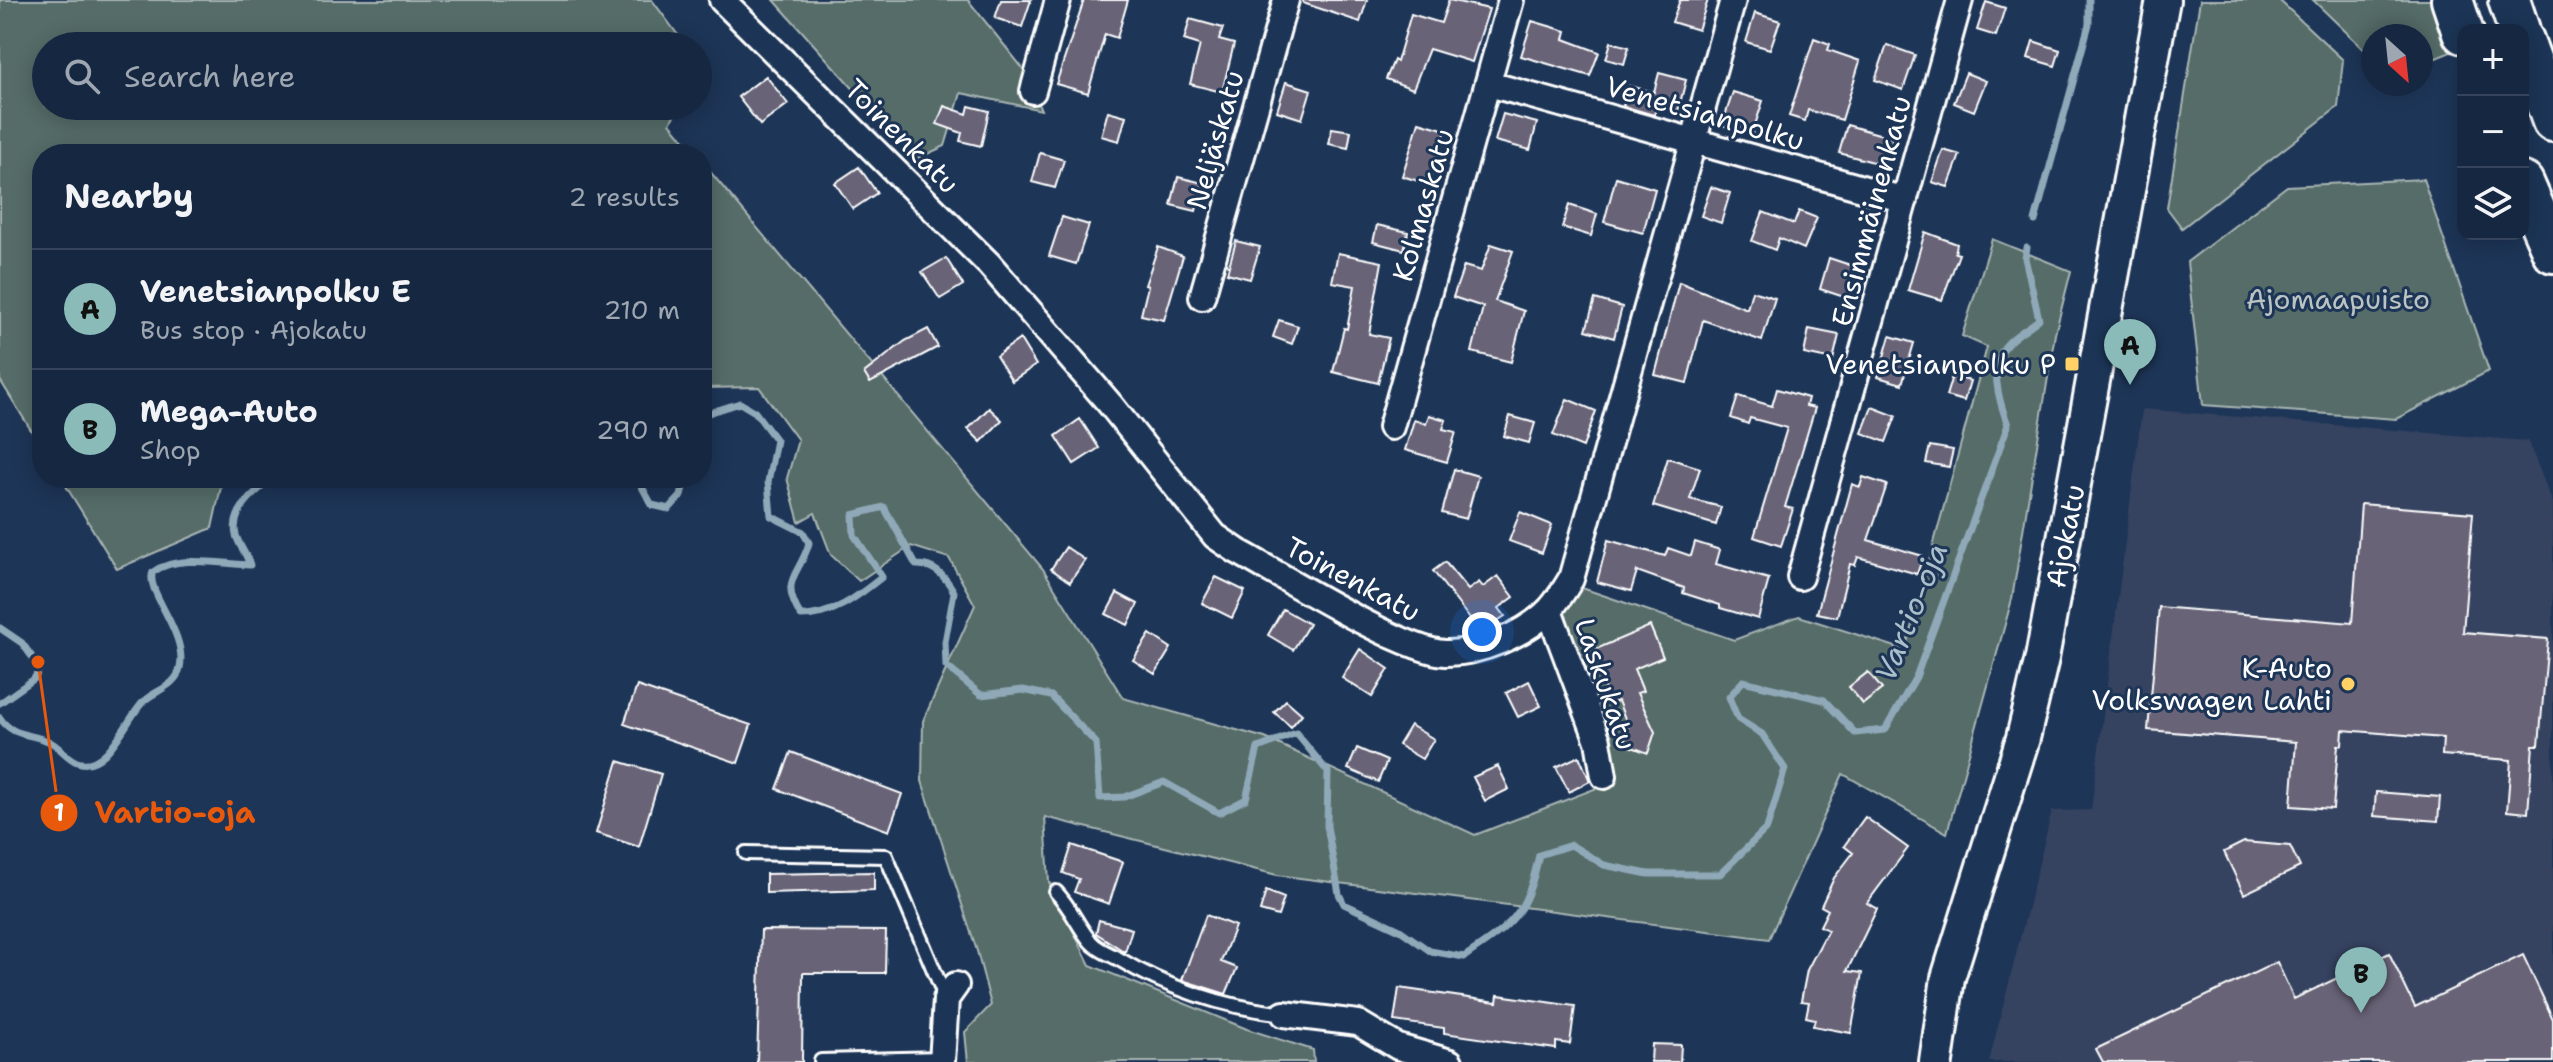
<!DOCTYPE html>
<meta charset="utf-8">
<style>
:root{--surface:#162841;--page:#1f3048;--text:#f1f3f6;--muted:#9ea6b1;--line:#35445a;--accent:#8bbbb9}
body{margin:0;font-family:"Shantell Sans",sans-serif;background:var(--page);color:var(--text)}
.controls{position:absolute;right:24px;top:24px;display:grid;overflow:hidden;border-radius:16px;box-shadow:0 4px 20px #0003}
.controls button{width:72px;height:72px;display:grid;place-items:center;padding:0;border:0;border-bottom:2px solid var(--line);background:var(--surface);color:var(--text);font:40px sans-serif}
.compass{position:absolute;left:2361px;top:24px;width:72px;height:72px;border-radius:50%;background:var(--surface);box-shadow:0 4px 20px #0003;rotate:153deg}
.you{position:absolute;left:1482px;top:632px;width:28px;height:28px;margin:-20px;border:6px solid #fff;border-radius:50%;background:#1a73e8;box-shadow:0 0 0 12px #1a73e833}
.badge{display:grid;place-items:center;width:52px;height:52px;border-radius:50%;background:var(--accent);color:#111;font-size:26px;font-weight:700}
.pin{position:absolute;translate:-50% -66px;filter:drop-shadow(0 2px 4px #0008)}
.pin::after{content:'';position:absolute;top:42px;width:28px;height:24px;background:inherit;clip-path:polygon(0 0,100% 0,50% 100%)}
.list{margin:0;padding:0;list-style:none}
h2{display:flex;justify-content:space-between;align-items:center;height:104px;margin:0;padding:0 32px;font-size:34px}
h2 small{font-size:26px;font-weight:400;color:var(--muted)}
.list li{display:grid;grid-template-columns:52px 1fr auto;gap:24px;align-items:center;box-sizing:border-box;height:120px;padding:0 32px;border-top:2px solid var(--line)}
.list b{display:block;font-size:30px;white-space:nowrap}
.list p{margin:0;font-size:26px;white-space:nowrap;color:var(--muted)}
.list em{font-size:26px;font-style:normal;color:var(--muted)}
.icon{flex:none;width:44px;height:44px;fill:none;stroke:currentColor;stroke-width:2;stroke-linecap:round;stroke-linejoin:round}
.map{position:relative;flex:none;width:2553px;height:1062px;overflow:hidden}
.search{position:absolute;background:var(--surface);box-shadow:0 4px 20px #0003;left:32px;top:32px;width:680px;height:88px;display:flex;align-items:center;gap:20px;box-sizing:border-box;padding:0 28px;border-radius:44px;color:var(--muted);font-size:30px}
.panel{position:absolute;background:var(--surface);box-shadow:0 4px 20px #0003;left:32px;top:144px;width:680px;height:344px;border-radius:32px}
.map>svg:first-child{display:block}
.built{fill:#344361}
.green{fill:#556c68;stroke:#aab6b4;stroke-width:2}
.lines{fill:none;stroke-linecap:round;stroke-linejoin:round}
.stream{stroke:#8fa9b9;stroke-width:7}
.building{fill:#696478;stroke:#fff;stroke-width:2}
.service-casing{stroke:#fff;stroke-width:18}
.minor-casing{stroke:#fff;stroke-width:30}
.tertiary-casing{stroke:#fff;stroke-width:38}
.primary-casing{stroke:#fff;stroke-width:46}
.service{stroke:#1d3557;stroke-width:12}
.minor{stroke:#1d3557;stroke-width:24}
.tertiary{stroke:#1d3557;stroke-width:32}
.primary{stroke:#1d3557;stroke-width:40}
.poi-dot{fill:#ffd166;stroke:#1d3557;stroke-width:3}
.labels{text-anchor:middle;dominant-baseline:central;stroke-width:6;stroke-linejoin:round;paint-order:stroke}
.street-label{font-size:28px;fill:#fff;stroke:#1d3557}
.park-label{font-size:28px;fill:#bbc4c3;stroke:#1d3557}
.poi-label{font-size:28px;fill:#fff;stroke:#1d3557;text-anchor:end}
.water-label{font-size:30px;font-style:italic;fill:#abbfcb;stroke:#1d3557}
.leader{fill:none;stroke:#e8590c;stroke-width:3}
.callout-dot{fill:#e8590c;stroke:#1d3557;stroke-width:3}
.mark-label{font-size:24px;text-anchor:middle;font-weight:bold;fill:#fff}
.callout-label{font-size:30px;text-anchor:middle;font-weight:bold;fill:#e8590c;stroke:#1d3557;stroke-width:6;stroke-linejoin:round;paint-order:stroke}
</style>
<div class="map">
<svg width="2553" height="1062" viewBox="0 0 2553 1062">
<rect width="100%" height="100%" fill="#1d3557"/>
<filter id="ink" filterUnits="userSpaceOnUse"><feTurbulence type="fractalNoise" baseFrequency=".0125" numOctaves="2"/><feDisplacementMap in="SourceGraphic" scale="16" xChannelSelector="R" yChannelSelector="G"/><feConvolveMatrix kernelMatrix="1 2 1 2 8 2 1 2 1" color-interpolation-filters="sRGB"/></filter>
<g filter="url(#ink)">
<path class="built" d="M 2142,409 L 2528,441 L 2553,503 L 2553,1062 L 1989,1062 L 2052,811 L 2091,810 Z"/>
<path class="green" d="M 0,0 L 652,0 L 686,46 L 46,46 L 46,106 L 679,106 L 670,123 L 696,154 L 42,154 L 42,448 L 0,380 Z
M 774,0 L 968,0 L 1025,71 L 1041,110 L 961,93 L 945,146 L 916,159 Z
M 2200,0 L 2279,0 L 2343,60 L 2338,107 L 2182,228 L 2167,208 Z
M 2313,0 L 2431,0 L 2451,52 L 2421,64 L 2421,36 L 2373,36 L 2373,58 Z
M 702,162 L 1043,569 L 1123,698 L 1265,738 L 1475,835 L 1610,783 L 1546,642 L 1579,587 L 1734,640 L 1799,616 L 1905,650 L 1987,347 L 1962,336 L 1992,239 L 2071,271 L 2055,334 L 2012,599 L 1947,833 L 1843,774 L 1769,939 L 1277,875 L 1045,817 L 1049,882 L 1090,965 L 1247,1029 L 1313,1050 L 1314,1062 L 968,1062 L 965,1032 L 991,1005 L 977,951 L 922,781 L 923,721 L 975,605 L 949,558 L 911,546 L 859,581 L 831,555 L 815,513 L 799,522 L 787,478 L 798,440 L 759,387 L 702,388 Z
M 2423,179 L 2489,371 L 2396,419 L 2203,405 L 2187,262 L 2287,186 Z
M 61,478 L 223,478 L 212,528 L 117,569 Z"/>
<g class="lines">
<path class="stream" d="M 2035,221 L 2089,24 L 2089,0
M 702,415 L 740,403 L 755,412 L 776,440 L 768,482 L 771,516 L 803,532 L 809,543 C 800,576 778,579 801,616 C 834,616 858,596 882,577 L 854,535 L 853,515 L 884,507 L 916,565 C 934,564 946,577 954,592 L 945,642 L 946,666 L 981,695 L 1023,690 L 1051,696 L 1096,743 L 1100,798 L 1124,797 L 1164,782 L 1219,813 L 1246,799 L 1258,748 L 1296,733 L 1328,772 L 1327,826 L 1339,894 L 1344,904 L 1400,930 L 1430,951 L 1464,957 C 1513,924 1526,915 1539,855 L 1571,845 L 1604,865 L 1648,874 L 1720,874 L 1767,828 L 1785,769 L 1762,734 L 1738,719 L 1729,697 L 1743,681 L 1824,700 L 1855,733 L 1885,730 L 1916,677 L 2008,425 C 1999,401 1987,364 2009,342 C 2018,333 2030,327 2039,319 L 2025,258 L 2027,248
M 637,478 L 652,505 L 669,509 L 681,496 L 685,478
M 0,628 L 22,643 L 40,668 L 34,679 L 0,703
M 0,718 C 13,737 29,733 48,741 C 59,745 66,758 77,762 C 108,773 127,716 145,700 C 157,690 176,686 180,668 C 188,633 144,590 153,572 C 178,554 220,564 250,565 C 247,555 239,546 236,535 C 230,511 256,491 273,478"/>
</g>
<path class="building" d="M 1001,0 L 1031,0 L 1022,27 L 995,18 Z
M 1084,0 L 1128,0 L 1117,38 L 1105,34 L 1088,93 L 1056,84 Z
M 1303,0 L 1367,0 L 1360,22 L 1303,3 Z
M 1449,0 L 1489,9 L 1472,62 L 1429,49 L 1413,89 L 1386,79 L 1394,60 L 1397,62 L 1411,14 L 1441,23 Z
M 1680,0 L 1708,0 L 1698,30 L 1672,22 Z
M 1986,2 L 2005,8 L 1996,36 L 1977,30 Z
M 1755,13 L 1780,21 L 1770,49 L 1746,42 Z
M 1190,19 L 1223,28 L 1219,40 L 1234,44 L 1222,92 L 1190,84 L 1200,45 L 1184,40 Z
M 1532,21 L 1566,31 L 1564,39 L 1599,52 L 1590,76 L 1521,56 Z
M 1814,38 L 1830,44 L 1828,50 L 1860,61 L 1842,120 L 1808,110 L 1805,121 L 1789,116 Z
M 2033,41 L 2060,50 L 2055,66 L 2028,58 Z
M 1611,42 L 1629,47 L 1624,64 L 1606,59 Z
M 1887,45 L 1915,55 L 1903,90 L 1875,80 Z
M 1659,73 L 1686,80 L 1678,111 L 1657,106 L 1654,115 L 1623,106 L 1629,86 L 1654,92 Z
M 1966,73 L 1986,81 L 1974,111 L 1954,103 Z
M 766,76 L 788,104 L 760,125 L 738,97 Z
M 1286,82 L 1311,90 L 1302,119 L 1277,111 Z
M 1733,92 L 1763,101 L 1752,134 L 1722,125 Z
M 944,106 L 967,114 L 969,106 L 989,111 L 981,146 L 960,141 L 962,133 L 937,124 Z
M 1108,111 L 1126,116 L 1119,141 L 1101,136 Z
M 1503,114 L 1537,123 L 1530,150 L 1495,141 Z
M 1419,122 L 1446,130 L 1428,184 L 1402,176 Z
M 1847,125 L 1893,138 L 1885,165 L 1839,153 Z
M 1332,128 L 1351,131 L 1348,148 L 1329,144 Z
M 1943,150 L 1960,155 L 1948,187 L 1932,182 Z
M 1040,153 L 1064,160 L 1055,188 L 1032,182 Z
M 859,167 L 877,193 L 853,209 L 835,183 Z
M 1178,177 L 1203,183 L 1196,211 L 1171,205 Z
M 1616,177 L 1655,189 L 1643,233 L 1604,222 Z
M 1711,187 L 1730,193 L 1721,223 L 1701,216 Z
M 1569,205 L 1597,214 L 1591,236 L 1562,227 Z
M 1799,211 L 1817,218 L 1804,249 L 1779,238 L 1775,250 L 1752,241 L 1763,212 L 1794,224 Z
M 1062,217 L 1089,225 L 1076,264 L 1049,256 Z
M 1377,225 L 1408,232 L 1404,250 L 1373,242 Z
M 1925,232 L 1957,244 L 1955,253 L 1959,254 L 1942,300 L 1908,290 Z
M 1236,241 L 1260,247 L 1250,279 L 1227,273 Z
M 1491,244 L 1513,251 L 1495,301 L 1524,311 L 1511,362 L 1472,352 L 1483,307 L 1453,297 L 1464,266 L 1481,271 Z
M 1158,247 L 1183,256 L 1164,320 L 1141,315 L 1148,286 L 1145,285 Z
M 1338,253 L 1382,262 L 1369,334 L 1389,338 L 1378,383 L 1333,372 L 1344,328 L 1347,329 L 1355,286 L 1332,282 Z
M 946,258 L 963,285 L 940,299 L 922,272 Z
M 1829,258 L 1856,267 L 1847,298 L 1820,289 Z
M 1679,282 L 1747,309 L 1752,291 L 1775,298 L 1762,341 L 1703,320 L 1687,383 L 1655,375 Z
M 1595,299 L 1622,307 L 1614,338 L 1586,330 Z
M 1279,320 L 1298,326 L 1292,344 L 1273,337 Z
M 928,329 L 938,347 L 870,383 L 864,373 L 905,341 Z
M 1809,329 L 1839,335 L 1833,360 L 1804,354 Z
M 1890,336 L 1914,343 L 1902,384 L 1878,377 Z
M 1020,339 L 1036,365 L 1012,381 L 996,356 Z
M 1952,376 L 1970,381 L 1964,401 L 1946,396 Z
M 1777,389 L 1808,398 L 1806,406 L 1815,408 L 1785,507 L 1793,509 L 1781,546 L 1754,537 L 1787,428 L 1750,418 L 1748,424 L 1731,418 L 1738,396 L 1772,406 Z
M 1567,399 L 1596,411 L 1583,447 L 1553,435 Z
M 1872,407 L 1896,416 L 1886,442 L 1862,433 Z
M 989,408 L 1002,420 L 981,442 L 968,429 Z
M 1429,415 L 1446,420 L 1443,429 L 1456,432 L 1447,462 L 1405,450 L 1414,420 L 1426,424 Z
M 1510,416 L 1535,423 L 1529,443 L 1504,436 Z
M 1080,419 L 1099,448 L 1074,464 L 1056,436 Z
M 1930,446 L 1953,450 L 1949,467 L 1926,463 Z
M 1668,458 L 1700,468 L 1690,499 L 1721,507 L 1716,525 L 1653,506 Z
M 1454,469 L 1478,476 L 1466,519 L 1442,513 Z
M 1863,477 L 1887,485 L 1868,540 L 1923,556 L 1917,574 L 1858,557 L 1855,565 L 1850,564 L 1837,617 L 1817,613 L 1852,484 L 1860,487 Z
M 2361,504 L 2473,513 L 2463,632 L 2548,639 L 2539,745 L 2533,745 L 2528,813 L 2507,811 L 2511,760 L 2442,755 L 2443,738 L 2343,730 L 2342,745 L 2338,745 L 2333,809 L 2291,806 L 2296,742 L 2148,730 L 2159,607 L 2352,623 Z
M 1520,512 L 1552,525 L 1542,553 L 1509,541 Z
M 1608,540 L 1665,556 L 1668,548 L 1691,556 L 1695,542 L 1720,550 L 1716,564 L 1769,579 L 1758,619 L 1720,608 L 1720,605 L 1683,593 L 1684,588 L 1637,571 L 1631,591 L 1597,582 Z
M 1066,547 L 1085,560 L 1070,582 L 1051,569 Z
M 1445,562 L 1468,590 L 1479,582 L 1483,587 L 1498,576 L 1514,597 L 1499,608 L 1505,616 L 1480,632 L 1433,571 Z
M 1216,577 L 1245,591 L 1232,618 L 1202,603 Z
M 1117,593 L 1138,604 L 1128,625 L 1106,614 Z
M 1283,609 L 1309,624 L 1293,650 L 1268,635 Z
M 1650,626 L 1663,657 L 1634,669 L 1643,691 L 1637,693 L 1655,732 L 1648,753 L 1624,744 L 1628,726 L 1618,701 L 1611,704 L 1589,652 Z
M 1150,634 L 1171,648 L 1155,674 L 1133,660 Z
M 1360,649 L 1389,669 L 1372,697 L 1342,678 Z
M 1868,672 L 1882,689 L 1863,704 L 1849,687 Z
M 1529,681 L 1541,706 L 1518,717 L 1506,693 Z
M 637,686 L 751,725 L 738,763 L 624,724 Z
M 1286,700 L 1302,714 L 1291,727 L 1274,712 Z
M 1410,725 L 1434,739 L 1422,759 L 1398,745 Z
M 1357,748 L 1387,761 L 1378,782 L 1348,769 Z
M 791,752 L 902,794 L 889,831 L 777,789 Z
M 1579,756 L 1590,781 L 1569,792 L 1556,767 Z
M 618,761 L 661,774 L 639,847 L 596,833 Z
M 1498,766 L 1509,789 L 1485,801 L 1473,777 Z
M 2376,792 L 2440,797 L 2438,821 L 2374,816 Z
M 1865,817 L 1908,848 L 1867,903 L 1877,909 L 1847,971 L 1862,973 L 1851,1033 L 1813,1026 L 1815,1019 L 1806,1017 L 1809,1002 L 1801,1001 L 1807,970 L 1828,930 L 1820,926 L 1828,910 L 1821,906 L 1834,878 L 1853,853 L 1844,846 Z
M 2244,842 L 2290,846 L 2300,867 L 2244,894 L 2224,852 Z
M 1072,845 L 1123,862 L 1109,904 L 1074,892 L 1079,879 L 1063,873 Z
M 874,872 L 874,890 L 766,893 L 766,874 Z
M 1266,891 L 1284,898 L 1278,916 L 1260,911 Z
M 1206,915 L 1235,926 L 1221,962 L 1237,968 L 1226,994 L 1182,980 Z
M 1099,920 L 1132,929 L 1125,952 L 1096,933 Z
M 761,930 L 886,931 L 885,973 L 803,973 L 802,1062 L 757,1062 Z
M 2389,953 L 2415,1007 L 2523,955 L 2553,1019 L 2553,1062 L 2103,1062 L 2096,1049 L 2277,962 L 2294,999 Z
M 1399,988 L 1497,1002 L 1498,995 L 1575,1006 L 1570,1044 L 1556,1042 L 1556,1049 L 1506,1042 L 1444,1033 L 1444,1028 L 1394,1021 Z
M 1652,1044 L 1681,1045 L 1680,1062 L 1651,1062 Z"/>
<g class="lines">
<defs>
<path id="service" d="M 746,853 L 886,856 L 946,999
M 1056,892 C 1072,909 1078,927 1091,942 C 1097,949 1109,954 1117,958 C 1170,990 1224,1007 1284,1014
M 821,1061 L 942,1058"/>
<path id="minor" d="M 722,0 L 989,264 L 1110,404 L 1215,536 L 1237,551 C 1281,575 1402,651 1445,653 C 1479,654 1526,634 1550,609 C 1558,600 1565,589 1571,579 L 1733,0
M 1489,84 L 1905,200
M 1033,91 L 1058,0
M 1202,297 L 1286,0
M 1391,427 L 1511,0
M 1800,577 L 1960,0
M 1549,610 L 1598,741 L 1604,776
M 1284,1014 L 1358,1023 L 1398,1047 L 1450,1062
M 942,1062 L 946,999 L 956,985"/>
<path id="tertiary" d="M 1936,1062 L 1948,978 L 2023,738 L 2042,658 L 2163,0"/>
<path id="primary" d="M 2452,0 L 2463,33
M 2509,0 L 2519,30
M 2523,40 L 2553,121
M 2523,183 L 2553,252"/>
</defs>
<use href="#service" class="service-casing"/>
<use href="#minor" class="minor-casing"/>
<use href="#tertiary" class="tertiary-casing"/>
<use href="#primary" class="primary-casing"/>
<use href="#service" class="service"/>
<use href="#minor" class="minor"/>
<use href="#tertiary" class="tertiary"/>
<use href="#primary" class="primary"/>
</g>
</g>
<g class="poi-dot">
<rect x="2064" y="356" width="16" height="16" rx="4"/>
<circle cx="2348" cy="684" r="8"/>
</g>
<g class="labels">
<g class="street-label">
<text transform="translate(1705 113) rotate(16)">Venetsianpolku</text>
<text transform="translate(902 136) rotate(45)">Toinenkatu</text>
<text transform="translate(1215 140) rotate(-74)">Neljäskatu</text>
<text transform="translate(1423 205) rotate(-74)">Kolmaskatu</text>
<text transform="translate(1871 211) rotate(-75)">Ensimmäinenkatu</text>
<text transform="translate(2065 536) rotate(-79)">Ajokatu</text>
<text transform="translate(1353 579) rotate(28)">Toinenkatu</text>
<text transform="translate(1606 684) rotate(71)">Laskukatu</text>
</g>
<g class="park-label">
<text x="2338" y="299">Ajomaapuisto</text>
</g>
<g class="poi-label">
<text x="2056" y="364">Venetsianpolku P</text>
<text x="2332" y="668">K-Auto<tspan x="2332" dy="32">Volkswagen Lahti</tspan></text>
</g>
<g class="water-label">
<text transform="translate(1911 612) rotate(-68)">Vartio-oja</text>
</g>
</g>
<path class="leader" d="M38 662L59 813"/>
<g class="callout-dot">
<circle cx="38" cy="662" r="8"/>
<circle cx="59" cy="813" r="20"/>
</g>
<g class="mark-label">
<text x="59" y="821">1</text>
</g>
<g class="callout-label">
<text x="175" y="823">Vartio-oja</text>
</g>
</svg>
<div class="controls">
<button>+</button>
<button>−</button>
<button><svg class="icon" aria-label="layers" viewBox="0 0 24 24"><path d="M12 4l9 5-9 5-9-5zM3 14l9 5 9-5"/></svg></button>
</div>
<svg class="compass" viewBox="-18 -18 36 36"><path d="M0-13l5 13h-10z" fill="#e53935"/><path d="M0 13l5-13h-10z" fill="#9ea6b1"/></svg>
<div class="you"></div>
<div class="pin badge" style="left:2130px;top:385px">A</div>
<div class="pin badge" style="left:2361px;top:1013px">B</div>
<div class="search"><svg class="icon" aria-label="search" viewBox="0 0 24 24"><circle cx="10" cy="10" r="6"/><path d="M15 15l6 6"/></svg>Search here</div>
<section class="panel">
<h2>Nearby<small>2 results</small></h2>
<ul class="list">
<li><span class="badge">A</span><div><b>Venetsianpolku E</b><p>Bus stop · Ajokatu</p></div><em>210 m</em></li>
<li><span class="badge">B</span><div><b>Mega-Auto</b><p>Shop</p></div><em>290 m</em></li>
</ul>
</section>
</div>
